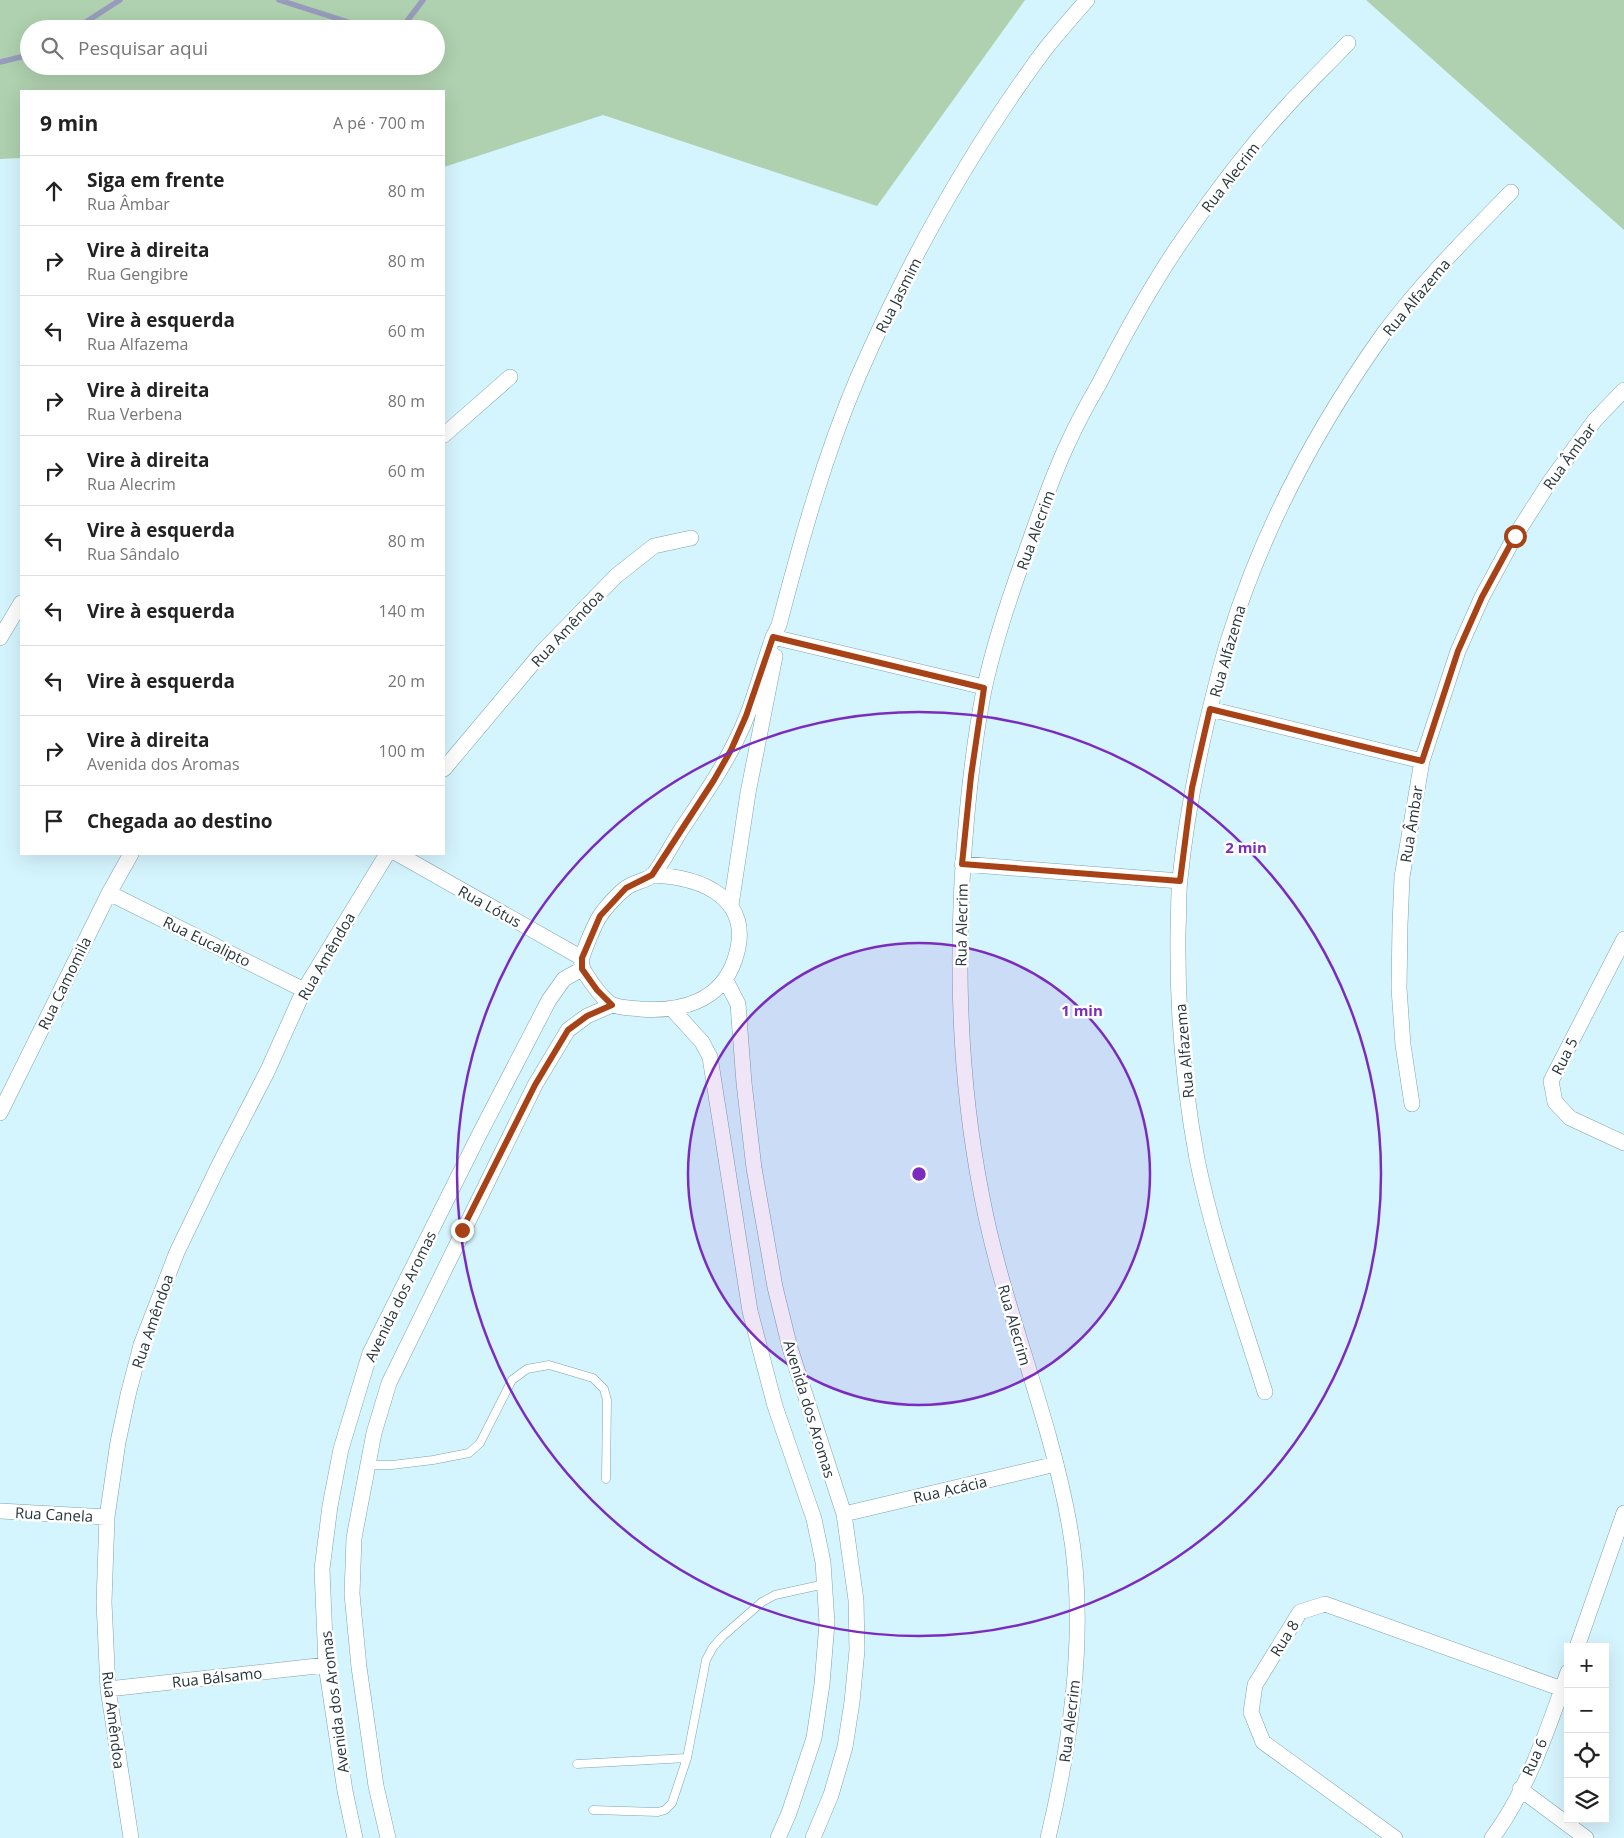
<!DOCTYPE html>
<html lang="pt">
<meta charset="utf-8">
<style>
:root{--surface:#fff;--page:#f6f6f6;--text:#222;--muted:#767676;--line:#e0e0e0}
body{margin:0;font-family:"Open Sans",sans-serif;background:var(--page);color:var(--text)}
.controls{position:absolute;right:15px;bottom:15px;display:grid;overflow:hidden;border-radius:0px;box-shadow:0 5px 20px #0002}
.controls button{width:45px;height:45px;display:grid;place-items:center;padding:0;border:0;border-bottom:1px solid var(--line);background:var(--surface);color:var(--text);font:25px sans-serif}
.stop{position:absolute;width:15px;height:15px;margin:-11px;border:4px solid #a74116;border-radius:50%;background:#fff}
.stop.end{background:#a74116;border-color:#fff;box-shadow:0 1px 5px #0008}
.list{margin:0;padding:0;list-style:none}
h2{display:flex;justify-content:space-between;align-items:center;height:65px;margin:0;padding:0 20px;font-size:21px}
h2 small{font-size:16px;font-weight:400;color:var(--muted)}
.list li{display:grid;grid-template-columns:32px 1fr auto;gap:15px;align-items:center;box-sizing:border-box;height:70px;padding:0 20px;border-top:1px solid var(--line)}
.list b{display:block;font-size:19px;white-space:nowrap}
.list p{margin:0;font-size:16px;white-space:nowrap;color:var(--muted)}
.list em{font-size:16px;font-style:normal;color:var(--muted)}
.icon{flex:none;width:28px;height:28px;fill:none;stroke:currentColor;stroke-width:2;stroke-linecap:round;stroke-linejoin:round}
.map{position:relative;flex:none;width:1624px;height:1838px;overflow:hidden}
.search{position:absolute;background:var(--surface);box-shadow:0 5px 20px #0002;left:20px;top:20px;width:425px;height:55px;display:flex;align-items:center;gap:12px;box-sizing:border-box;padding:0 18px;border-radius:28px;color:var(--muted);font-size:19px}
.panel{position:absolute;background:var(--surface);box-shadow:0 5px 20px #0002;left:20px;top:90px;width:425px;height:765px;border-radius:0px}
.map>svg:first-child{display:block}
.green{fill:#afd1af;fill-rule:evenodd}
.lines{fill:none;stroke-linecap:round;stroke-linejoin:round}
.stream{stroke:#979cbc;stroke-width:5.5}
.lane-casing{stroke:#7da3ad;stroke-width:9}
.street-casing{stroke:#7da3ad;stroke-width:16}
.lane{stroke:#fff;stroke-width:8}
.street{stroke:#fff;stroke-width:15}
.route{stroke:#a74116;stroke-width:6}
.ring{fill:none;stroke:#7b2cbf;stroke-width:2.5}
.labels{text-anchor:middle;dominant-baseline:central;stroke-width:5;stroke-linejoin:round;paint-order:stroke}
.street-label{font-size:15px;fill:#27373b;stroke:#fff}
.centre{fill:#7b2cbf;stroke:#fff;stroke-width:2.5}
.ring-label{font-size:15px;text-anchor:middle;font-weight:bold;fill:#7b2cbf;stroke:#fff;stroke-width:5;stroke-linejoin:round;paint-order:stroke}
</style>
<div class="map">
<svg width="1624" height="1838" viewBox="0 0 1624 1838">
<rect width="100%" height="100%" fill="#d5f5fe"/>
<path class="green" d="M 0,0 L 1025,0 L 877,206 L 603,115 L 444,167 L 444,91 L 21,91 L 21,158 L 0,159 ZM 29,29 L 436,29 L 436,66 L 29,66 Z
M 1366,0 L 1624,0 L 1624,230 Z"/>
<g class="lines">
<path class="stream" d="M 279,0 L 370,29
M 75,29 L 120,0
M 401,29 L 423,0
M 0,62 L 29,55"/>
<defs>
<path id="lane" d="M 368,1465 L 392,1465 L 433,1460 L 469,1453 L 480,1443 L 512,1380 L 527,1369 L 549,1365 L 593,1378 L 604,1389 L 607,1400 L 606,1479
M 577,1764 L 687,1758
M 593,1810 L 658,1812 L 665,1810 L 672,1803 L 687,1758 L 706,1660 L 713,1647 L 723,1636 L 762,1602 L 775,1595 L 825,1584"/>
<path id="street" d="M 444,435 L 510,377
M 773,637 L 984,687
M 0,638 L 21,603
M 1210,709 L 1422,761
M 444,769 L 543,651 L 616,576 L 654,546 L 691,538
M 398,854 L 582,958
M 962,864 L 1180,881
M 652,875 C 703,877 755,899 735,959 C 721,1002 680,1012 640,1009 C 632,1008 618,1008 611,1004 C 603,999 596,989 591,982 C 586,974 580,968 582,958 C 584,950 595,923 600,916 C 605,908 618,894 626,888 C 633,882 646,881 653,875 C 660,867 674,841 681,830 C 705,794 731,757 747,716 C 757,690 764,663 773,637 L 779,625 C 801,541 824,457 858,377 C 907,264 970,151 1043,52 C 1057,34 1072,17 1087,0
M 109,893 L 304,990
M 731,905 L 748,793 L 775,656
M 1624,939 L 1551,1081 L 1555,1102 L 1570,1118 L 1624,1143
M 725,979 L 738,1004 L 744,1083 L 754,1168 L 775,1287 L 790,1348 L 844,1514 L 856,1600 L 857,1650 L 852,1702 L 845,1747 L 831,1795 L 813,1838
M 673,1010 L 702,1042 L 710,1057 L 750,1311 L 775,1406 L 814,1519 L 823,1562 L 827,1623 L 822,1684 L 814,1738 L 789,1813 L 778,1838
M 1412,1104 L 1403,1045 L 1399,988 L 1400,925 L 1402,877 L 1422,761 L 1458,651 L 1482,597 L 1515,536 L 1549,483 L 1595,420 L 1624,390
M 0,1113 L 109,893 L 131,854
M 1265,1392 C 1241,1315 1213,1238 1197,1159 C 1183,1084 1177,1007 1178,931 C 1179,914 1178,896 1180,879 C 1185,828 1194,779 1205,730 C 1212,701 1219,670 1228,641 C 1262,530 1317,427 1384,333 C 1422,282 1467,237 1511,192
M 0,1511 L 107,1517
M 844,1514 L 1056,1464
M 1577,1647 L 1624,1513
M 108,1689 L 326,1665
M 1520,1789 L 1586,1838
M 131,1838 L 108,1689 L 104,1602 L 107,1517 L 118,1442 L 128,1395 L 141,1345 L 177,1252 L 219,1165 L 267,1072 L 304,990 L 387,854
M 355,1838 L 345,1791 L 326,1665 L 322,1569 L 330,1506 L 341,1449 L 370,1353 L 479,1135 L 549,1000 L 564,979 L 582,969
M 388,1838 L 376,1786 L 359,1667 L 352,1594 L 354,1538 L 374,1433 L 389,1383 L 535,1085 L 568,1030 L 587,1016 L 612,1005
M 1048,1838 C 1072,1738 1088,1625 1069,1523 C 1049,1412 1003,1308 982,1197 C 957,1071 955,942 967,814 C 971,772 976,730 984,690 C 993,647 1008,602 1023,560 C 1037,521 1050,481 1068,443 C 1077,423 1088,403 1099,384 C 1124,335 1150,287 1181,242 C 1213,195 1249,147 1288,105 C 1307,84 1328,64 1348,43
M 1395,1838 L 1263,1742 L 1251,1712 L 1255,1685 L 1300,1612 L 1325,1604 L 1562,1689
M 1492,1838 C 1527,1792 1549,1726 1568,1672"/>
</defs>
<use href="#lane" class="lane-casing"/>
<use href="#street" class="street-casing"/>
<use href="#lane" class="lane"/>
<use href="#street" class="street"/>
</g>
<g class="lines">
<path class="route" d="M 462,1230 L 535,1085 L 568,1030 L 587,1016 L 612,1005 L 597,990 L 582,969 L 582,958 L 600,916 L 626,888 L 652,875 L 714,780 L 731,750 L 746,716 L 773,637 L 984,688 L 971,776 L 962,864 L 1180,881 L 1192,788 L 1210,709 L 1422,761 L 1458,651 L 1482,597 L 1515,536"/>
</g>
<circle cx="919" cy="1174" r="231" fill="#7b2cbf" fill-opacity=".12"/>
<g class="ring">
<circle cx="919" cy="1174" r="231"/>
<circle cx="919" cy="1174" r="462"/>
</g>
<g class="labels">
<g class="street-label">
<text transform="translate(1230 177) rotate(-52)">Rua Alecrim</text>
<text transform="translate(898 295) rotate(-63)">Rua Jasmim</text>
<text transform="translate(1416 297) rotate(-50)">Rua Alfazema</text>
<text transform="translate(1569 456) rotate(-54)">Rua Âmbar</text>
<text transform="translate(1035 530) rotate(-70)">Rua Alecrim</text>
<text transform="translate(567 628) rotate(-47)">Rua Amêndoa</text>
<text transform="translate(1227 651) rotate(-74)">Rua Alfazema</text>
<text transform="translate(1411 824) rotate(-81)">Rua Âmbar</text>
<text transform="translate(490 906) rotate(29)">Rua Lótus</text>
<text transform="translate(961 925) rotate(-89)">Rua Alecrim</text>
<text transform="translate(207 941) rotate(26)">Rua Eucalipto</text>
<text transform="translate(326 956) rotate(-60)">Rua Amêndoa</text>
<text transform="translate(64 983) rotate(-64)">Rua Camomila</text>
<text transform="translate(1184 1051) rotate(-95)">Rua Alfazema</text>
<text transform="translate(1564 1056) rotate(-63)">Rua 5</text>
<text transform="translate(400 1296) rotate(-64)">Avenida dos Aromas</text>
<text transform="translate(152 1321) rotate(-71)">Rua Amêndoa</text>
<text transform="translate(1015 1325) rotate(74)">Rua Alecrim</text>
<text transform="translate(810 1409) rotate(73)">Avenida dos Aromas</text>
<text transform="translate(950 1489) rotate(-13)">Rua Acácia</text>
<text transform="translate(54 1514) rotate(3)">Rua Canela</text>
<text transform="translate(1284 1638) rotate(-58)">Rua 8</text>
<text transform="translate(217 1677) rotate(-6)">Rua Bálsamo</text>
<text transform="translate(334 1702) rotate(-97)">Avenida dos Aromas</text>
<text transform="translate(114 1720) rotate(83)">Rua Amêndoa</text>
<text transform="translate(1069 1721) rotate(-83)">Rua Alecrim</text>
<text transform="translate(1534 1757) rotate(-66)">Rua 6</text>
</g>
</g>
<circle cx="919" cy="1174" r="8" class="centre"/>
<g class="ring-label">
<text x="1246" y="853">2 min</text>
<text x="1082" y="1016">1 min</text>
</g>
</svg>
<div class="controls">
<button>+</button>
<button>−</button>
<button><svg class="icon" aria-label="locate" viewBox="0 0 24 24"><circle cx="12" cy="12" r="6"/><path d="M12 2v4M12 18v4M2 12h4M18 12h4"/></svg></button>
<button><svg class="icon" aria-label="layers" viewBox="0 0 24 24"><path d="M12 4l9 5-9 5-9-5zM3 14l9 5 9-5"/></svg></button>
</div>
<div class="stop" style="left:1515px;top:536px"></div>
<div class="stop end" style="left:462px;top:1230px"></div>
<div class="search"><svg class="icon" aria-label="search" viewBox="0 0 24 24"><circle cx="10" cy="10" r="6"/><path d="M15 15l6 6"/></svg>Pesquisar aqui</div>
<section class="panel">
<h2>9 min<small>A pé · 700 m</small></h2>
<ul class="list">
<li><svg class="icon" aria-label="ahead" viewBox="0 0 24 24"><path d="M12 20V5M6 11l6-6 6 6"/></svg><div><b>Siga em frente</b><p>Rua Âmbar</p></div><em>80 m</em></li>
<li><svg class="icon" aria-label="right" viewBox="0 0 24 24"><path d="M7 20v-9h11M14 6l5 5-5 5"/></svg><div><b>Vire à direita</b><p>Rua Gengibre</p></div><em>80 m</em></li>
<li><svg class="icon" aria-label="left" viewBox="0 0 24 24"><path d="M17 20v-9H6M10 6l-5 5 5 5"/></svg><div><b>Vire à esquerda</b><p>Rua Alfazema</p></div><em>60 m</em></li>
<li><svg class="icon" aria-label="right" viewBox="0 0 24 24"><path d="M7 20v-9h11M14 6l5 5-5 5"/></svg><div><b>Vire à direita</b><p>Rua Verbena</p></div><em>80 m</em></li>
<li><svg class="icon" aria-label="right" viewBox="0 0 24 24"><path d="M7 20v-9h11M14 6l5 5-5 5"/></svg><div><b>Vire à direita</b><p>Rua Alecrim</p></div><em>60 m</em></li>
<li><svg class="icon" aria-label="left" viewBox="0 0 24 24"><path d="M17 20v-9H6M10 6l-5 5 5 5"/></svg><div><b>Vire à esquerda</b><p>Rua Sândalo</p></div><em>80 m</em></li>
<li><svg class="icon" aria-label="left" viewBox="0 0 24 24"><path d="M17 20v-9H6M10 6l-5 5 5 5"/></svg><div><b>Vire à esquerda</b></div><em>140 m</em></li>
<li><svg class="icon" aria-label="left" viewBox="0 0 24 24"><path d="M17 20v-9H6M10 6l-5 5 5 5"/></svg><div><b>Vire à esquerda</b></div><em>20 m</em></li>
<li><svg class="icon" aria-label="right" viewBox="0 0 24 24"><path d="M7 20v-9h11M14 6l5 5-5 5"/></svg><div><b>Vire à direita</b><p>Avenida dos Aromas</p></div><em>100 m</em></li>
<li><svg class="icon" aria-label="arrive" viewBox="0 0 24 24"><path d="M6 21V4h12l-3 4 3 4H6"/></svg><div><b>Chegada ao destino</b></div></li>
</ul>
</section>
</div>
